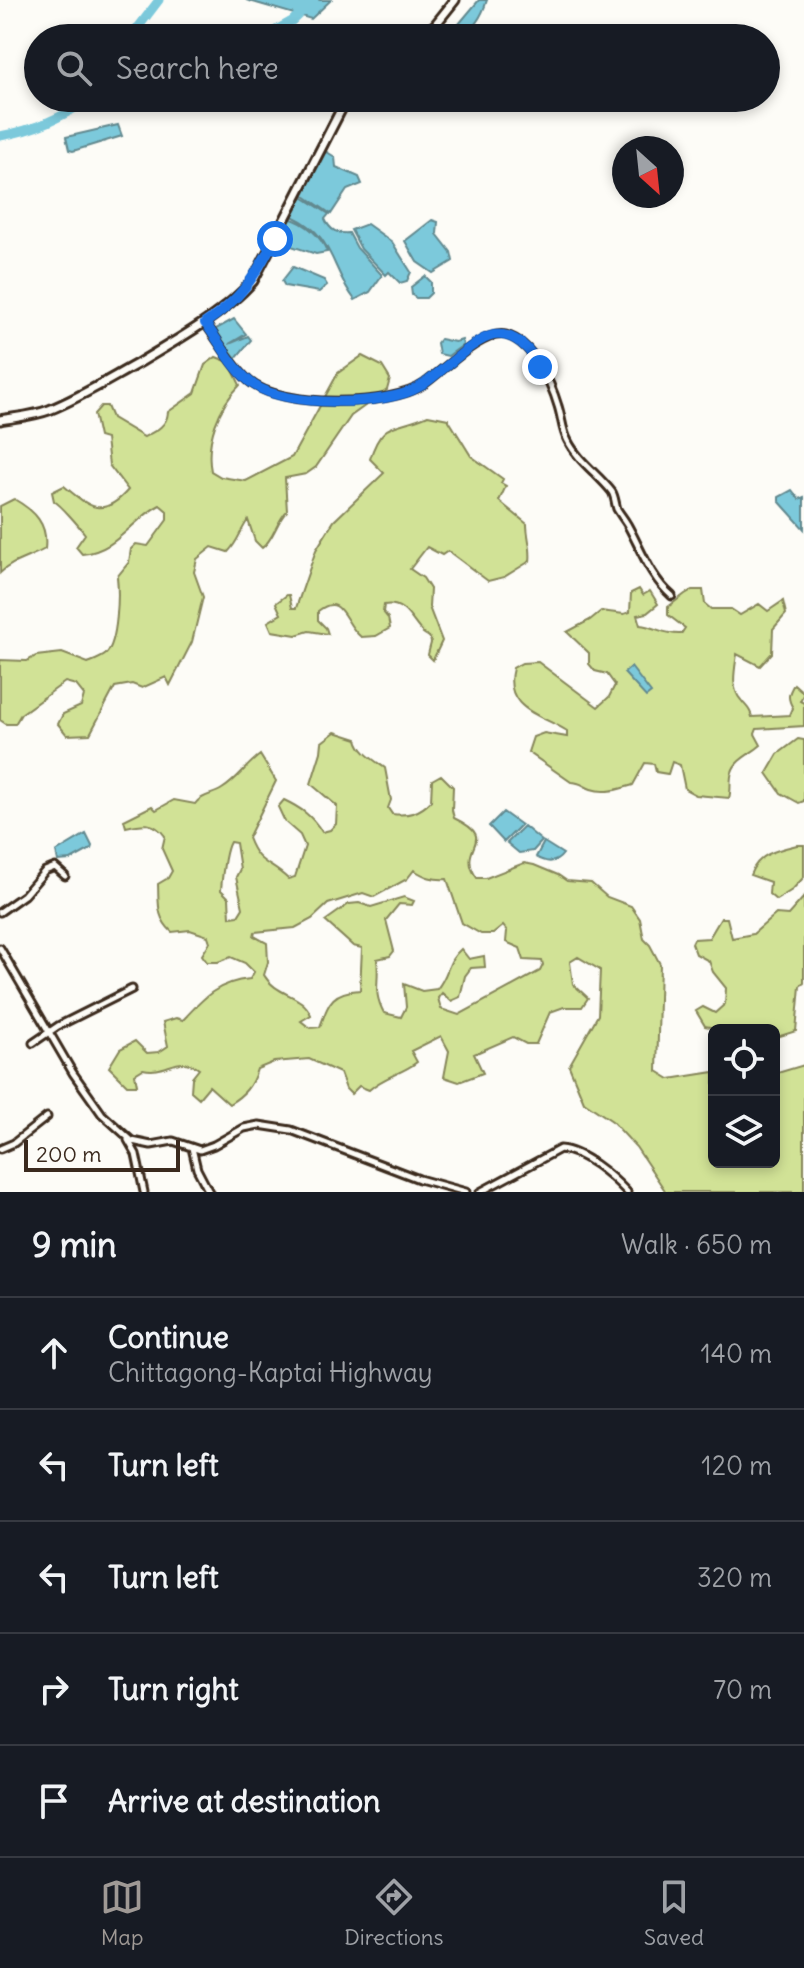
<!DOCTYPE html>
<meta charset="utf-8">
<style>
:root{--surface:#171b24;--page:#20242c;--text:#f1f3f6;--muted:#9ea1a6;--line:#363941;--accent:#9f9995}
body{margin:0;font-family:Delius,sans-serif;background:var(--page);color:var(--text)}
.controls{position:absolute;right:24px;bottom:24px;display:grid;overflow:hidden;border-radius:12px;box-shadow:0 4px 12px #0003}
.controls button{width:72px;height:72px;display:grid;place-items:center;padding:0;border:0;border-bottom:2px solid var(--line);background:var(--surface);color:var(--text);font:40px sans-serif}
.compass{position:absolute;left:612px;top:136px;width:72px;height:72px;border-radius:50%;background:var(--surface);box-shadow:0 4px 12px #0003;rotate:153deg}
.scale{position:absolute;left:24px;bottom:20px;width:156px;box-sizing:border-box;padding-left:8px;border:4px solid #3b2a1e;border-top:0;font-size:22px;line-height:28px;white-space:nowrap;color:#3b2a1e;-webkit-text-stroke:6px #fdfcf7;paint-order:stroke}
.stop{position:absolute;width:24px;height:24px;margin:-18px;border:6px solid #1a73e8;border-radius:50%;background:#fff}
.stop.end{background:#1a73e8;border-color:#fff;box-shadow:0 2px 8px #0008}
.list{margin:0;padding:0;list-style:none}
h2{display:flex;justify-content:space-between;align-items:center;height:104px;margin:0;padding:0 32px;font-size:34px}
h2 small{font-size:26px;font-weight:400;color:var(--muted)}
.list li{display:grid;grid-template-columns:52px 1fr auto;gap:24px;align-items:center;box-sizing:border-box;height:112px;padding:0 32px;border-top:2px solid var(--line)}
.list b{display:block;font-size:30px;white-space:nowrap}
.list p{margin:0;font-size:26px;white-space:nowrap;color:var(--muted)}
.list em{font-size:26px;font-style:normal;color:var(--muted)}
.icon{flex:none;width:44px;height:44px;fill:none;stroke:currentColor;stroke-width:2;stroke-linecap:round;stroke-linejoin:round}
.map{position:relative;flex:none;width:804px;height:1192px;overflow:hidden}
.search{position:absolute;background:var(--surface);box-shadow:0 4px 12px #0003;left:24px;right:24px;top:24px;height:88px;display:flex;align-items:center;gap:20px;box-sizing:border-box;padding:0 28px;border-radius:44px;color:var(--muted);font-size:30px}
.sheet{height:664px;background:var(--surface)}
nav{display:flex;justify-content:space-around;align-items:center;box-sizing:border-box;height:112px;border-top:2px solid var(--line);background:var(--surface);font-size:22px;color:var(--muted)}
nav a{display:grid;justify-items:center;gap:4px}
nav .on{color:var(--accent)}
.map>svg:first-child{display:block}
.green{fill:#d1e296;stroke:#86865a;stroke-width:2;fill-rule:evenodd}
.water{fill:#7cc9db;stroke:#62898f;stroke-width:2}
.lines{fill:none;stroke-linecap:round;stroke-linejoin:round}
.river{stroke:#7cc9db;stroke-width:9}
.minor-casing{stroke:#3b2a1e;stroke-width:11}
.major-casing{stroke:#3b2a1e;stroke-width:13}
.minor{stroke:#fdfcf7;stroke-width:5}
.major{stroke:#fdfcf7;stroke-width:7}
.route{stroke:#1a73e8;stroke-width:10}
</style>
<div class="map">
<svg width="804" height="1192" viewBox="0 0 804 1192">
<rect width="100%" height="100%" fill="#fdfcf7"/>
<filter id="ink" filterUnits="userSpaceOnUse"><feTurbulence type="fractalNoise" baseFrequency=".0125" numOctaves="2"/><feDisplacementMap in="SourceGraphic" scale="16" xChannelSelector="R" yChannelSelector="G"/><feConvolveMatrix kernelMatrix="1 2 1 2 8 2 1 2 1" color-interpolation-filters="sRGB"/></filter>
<g filter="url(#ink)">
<path class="green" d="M 362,356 L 382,366 L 390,379 L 387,390 L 351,416 L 316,467 L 306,474 L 285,478 L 287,511 C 276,522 274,539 262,548 L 255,541 L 248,520 C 240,531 238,542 228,552 L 212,547 L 197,559 L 194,572 L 203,597 L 192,642 L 170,685 L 166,677 L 142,688 L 132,684 L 115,687 L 90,734 L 67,735 L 58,724 L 63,714 L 81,706 L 84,695 L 76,685 L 65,682 L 21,714 L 15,724 L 6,724 L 0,720 L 0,660 L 27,661 L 36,656 L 62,653 L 88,663 C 93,661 102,658 106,654 C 118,642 119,594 117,577 L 129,562 L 131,549 L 136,544 L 148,546 L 167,520 L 167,511 L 160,505 C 131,520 117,551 82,554 L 76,547 L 85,534 C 79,526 61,505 54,501 L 52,492 L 64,486 C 88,506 102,520 128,490 L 109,465 L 106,439 L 99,437 L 94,414 L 101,406 L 107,406 L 112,418 L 144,437 C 156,431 167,426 168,412 L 195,393 L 205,365 L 216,357 L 229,362 L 240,385 C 219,406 205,441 211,471 L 221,477 L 246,481 L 292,457 L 338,373 Z
M 428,415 L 448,419 L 471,456 L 503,479 L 501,483 L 506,486 L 499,501 L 527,524 C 527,537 532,549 530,561 L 504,577 L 488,581 L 448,551 L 442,555 L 427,547 L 410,569 L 423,578 L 430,589 L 429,607 L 442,641 L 433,660 L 428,655 C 428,654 431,643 431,643 C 430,635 428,637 423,633 C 411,621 405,601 384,605 L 383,612 L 388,618 L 390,628 L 376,636 L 361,637 C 343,623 343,592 318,611 L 318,620 L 326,628 L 328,634 L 309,631 L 296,635 L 272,631 L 268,622 L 281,614 L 276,603 L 287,595 L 289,595 L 292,608 L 296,608 L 316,550 L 334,521 L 384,473 L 370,459 C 382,419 395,430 428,415 Z
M 14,499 C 35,511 48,524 45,549 C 29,558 12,561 0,573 L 0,506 Z
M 639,589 L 643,595 L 650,591 L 658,604 L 647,613 L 637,615 L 640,625 C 656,627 665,635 681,634 L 685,628 L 668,615 L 668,607 L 685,594 L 692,590 L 703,590 L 705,604 L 711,609 L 731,609 L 740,615 L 759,604 L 768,611 L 783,601 L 786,614 L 773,629 L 772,653 L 760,666 L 737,654 C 735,669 730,688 741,700 C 746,707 750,708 752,717 L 790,715 L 793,708 C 787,698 788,694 794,684 L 804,693 L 800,701 L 804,703 L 804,726 L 757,729 L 755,734 L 761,745 C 751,754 736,759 732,772 C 729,780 732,789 729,798 L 696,795 L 685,789 L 680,765 L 672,762 L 668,774 L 656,772 L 654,764 L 645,763 L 633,785 C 620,789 605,794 591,789 C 583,786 581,782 571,782 L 528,752 L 533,737 L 544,733 L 567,737 L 567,731 C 543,715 502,710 513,668 L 522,663 L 538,662 L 598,707 L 609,697 L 615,685 L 607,674 L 595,671 L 589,664 L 589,653 L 567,632 L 590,620 L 601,611 L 624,614 L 630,612 L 631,593 Z
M 335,732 L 357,739 C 360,752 374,760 385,768 L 391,800 L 388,808 L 392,814 C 408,816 420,813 431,801 L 432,780 L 441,775 L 453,787 L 452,810 L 454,818 C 502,841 454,846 477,878 L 486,878 L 524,863 L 534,865 L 558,875 L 567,881 L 591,883 L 607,897 L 631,906 L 640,919 L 644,939 L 650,945 L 660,964 L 657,1071 L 670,1079 L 714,1072 L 714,1162 L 774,1162 L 774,1074 L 804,1065 L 804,1192 L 666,1192 L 636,1147 L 612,1121 L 584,1102 L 569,1066 L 598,1015 L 600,970 L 578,957 L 570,962 L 573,984 L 588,998 L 582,1007 L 564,1007 L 550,1012 L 536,1044 L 526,1044 L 513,1037 L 474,1054 L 483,1073 L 459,1082 L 444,1077 L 449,1051 L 441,1036 L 411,1051 L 417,1062 C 402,1074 384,1076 369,1090 L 359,1086 L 351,1094 L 346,1089 L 340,1073 L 309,1059 L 274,1062 L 257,1069 C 252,1086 244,1095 229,1104 L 209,1086 L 199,1098 L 191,1091 L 192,1078 L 199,1069 C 177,1053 167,1075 143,1069 L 135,1074 L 137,1085 L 127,1085 L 109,1067 L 120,1049 L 135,1041 L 147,1053 L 159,1052 L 168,1046 L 163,1022 L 176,1018 L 183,1020 C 204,997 218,982 250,979 L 254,972 L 245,963 L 231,957 L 218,962 L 207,962 L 202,955 L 210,942 L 208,936 L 190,930 L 172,932 C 156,917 159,904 158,884 L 168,878 L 172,871 L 162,849 L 165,836 C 154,821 144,823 126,827 L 124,820 L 152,806 L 156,810 L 174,800 L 195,804 C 201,795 213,795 222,789 C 237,780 246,765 260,755 L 276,781 L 248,838 C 258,865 269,861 288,879 L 295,877 L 305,846 L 300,835 L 285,822 L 278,807 L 284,800 C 301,808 312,816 322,832 L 330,830 L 336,824 L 337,806 L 311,784 L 321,752 L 322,742 ZM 230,842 L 236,843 L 240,869 L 236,877 L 243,908 L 238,916 L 230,917 L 229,898 L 221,890 C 222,878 225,851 230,842 ZM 414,870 C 425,877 433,880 447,879 L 462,923 L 481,934 L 493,934 L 503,926 L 507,931 L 506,942 L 520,948 L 524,960 L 542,961 L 543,965 L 540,971 L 459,1015 L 441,1009 L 438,998 L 442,993 L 451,1001 L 460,997 L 465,976 L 471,968 L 485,967 L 484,956 L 469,959 L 461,949 C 446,962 450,973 437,989 L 422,991 L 404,984 L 406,1007 L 401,1017 L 384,1013 C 372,990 380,984 377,959 L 390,956 L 394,951 L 386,920 L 399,904 L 412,905 L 414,901 L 404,897 L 371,907 L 359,903 L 349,904 L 325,921 L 353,946 L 362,948 L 360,990 C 331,992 329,1002 320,1027 L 310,1028 L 301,1021 L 311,1015 C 302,993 277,997 264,975 L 268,962 L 267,943 L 254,936 L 255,932 L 295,928 L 312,919 L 328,904 L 363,893 L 374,897 L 407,879 Z
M 798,739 L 804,740 L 804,801 L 799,803 L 781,793 L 767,773 L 778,754 Z
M 797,845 L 804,845 L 804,877 L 792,890 L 776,900 L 769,894 L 770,882 L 750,875 C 758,854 776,850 797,845 Z
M 804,897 L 804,983 L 800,986 L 796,1031 L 774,1038 L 774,1030 L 725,1030 L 705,1026 L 696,1011 L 703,1007 L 715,1013 L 725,1004 L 726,988 L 713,972 L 709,961 L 696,954 L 692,943 L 694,939 L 709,938 L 721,918 L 727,918 L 732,938 L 753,934 L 776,914 L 788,915 Z"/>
<path class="water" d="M 246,0 L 331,0 L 311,19 Z
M 479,0 L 487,0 C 483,13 476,28 462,34 L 453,31 Z
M 118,125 L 122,136 L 73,151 L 69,150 L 66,137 Z
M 327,152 L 335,157 L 336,167 L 359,177 L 362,184 L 347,190 L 331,214 L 302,194 L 322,154 Z
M 301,196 L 329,214 L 325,219 C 330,231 338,234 349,233 L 357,248 L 382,275 L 370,292 L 355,300 C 329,266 335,236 292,216 Z
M 289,218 C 306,223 321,236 327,252 L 316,254 L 282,243 L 279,238 Z
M 432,220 L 438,222 L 437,234 L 451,252 L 453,261 L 433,273 L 417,262 L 405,241 Z
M 367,224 L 392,242 L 411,272 L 407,281 L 400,283 L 389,272 L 386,275 L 361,249 L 351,230 Z
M 293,267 L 324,280 L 327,285 L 319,292 L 285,286 L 282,281 Z
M 425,276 L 431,282 L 431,293 L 426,298 L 416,298 L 412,295 L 411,287 Z
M 234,319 L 246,334 L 229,344 L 248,336 L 251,340 L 236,358 L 214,330 Z
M 440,339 L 455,342 L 462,340 L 463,345 L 448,356 L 439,354 L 437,343 Z
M 792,490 L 799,499 L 804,497 L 804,529 L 779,501 L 779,497 Z
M 631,667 L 651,693 L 646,697 L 624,673 Z
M 503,812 L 521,825 L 504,842 L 489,826 Z
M 524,826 L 542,841 L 533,851 L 519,853 L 507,843 Z
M 86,834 L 92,846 L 91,849 L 71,860 L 58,861 L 56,852 Z
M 544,842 L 563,854 C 556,864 546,863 536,857 Z"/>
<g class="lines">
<path class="river" d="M 130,38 L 159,0
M 262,38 L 292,21 L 314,0
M 0,136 C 35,130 61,118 91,98"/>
<defs>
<path id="minor" d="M 205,323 C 219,341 231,365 249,381 C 280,408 391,407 424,384 C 443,371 483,329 506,335 C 532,342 551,382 558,406 C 562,418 562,430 568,441 C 578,461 599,475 612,492 C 615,497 615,503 617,509 C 620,514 624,519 627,524 C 641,549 650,577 672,596
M 0,912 L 24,895 L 45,871 L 55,867 L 65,876
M 0,948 L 73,1073 L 102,1114 L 132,1141 L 151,1145 L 173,1141 L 200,1150 L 214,1145 L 244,1128 L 259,1125 L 291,1130 L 419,1179 L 466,1192
M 33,1043 L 58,1026 L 132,989
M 128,1140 L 136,1154 L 144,1192
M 192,1148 L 197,1169 L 209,1192
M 0,1149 L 14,1143 L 47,1117
M 480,1192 L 560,1149 C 583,1151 611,1175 627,1192"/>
<path id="major" d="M 416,38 L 435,25 L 455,0
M 0,420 C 16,417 33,416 49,410 C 79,398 108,380 137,364 C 178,339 220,317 253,281 L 347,98"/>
</defs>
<use href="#minor" class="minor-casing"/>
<use href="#major" class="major-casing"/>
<use href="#minor" class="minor"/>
<use href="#major" class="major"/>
</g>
</g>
<g class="lines" filter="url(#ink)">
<path class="route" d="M 275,239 C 255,276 241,300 205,323 C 220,342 233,370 254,385 C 286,407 385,407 419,387 C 440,375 472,339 494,335 C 515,332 531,350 540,367"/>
</g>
</svg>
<div class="controls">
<button><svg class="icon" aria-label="locate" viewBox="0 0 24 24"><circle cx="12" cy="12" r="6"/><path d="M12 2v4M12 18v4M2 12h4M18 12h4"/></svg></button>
<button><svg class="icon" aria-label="layers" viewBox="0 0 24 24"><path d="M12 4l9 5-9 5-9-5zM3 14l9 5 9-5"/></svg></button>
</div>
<svg class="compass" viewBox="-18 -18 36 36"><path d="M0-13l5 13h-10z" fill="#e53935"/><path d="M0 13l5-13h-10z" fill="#9ea1a6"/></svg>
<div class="scale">200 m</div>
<div class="stop" style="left:275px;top:239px"></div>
<div class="stop end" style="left:540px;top:367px"></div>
<div class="search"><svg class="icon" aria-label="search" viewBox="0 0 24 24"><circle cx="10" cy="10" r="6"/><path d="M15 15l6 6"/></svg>Search here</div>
</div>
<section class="sheet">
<h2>9 min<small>Walk · 650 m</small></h2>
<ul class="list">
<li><svg class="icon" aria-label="ahead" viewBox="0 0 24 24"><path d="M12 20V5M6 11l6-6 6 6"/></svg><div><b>Continue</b><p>Chittagong-Kaptai Highway</p></div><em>140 m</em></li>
<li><svg class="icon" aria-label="left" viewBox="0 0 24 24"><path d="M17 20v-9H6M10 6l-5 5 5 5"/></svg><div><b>Turn left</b></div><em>120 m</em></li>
<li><svg class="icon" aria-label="left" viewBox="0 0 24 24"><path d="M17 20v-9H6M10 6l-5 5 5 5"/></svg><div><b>Turn left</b></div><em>320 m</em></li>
<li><svg class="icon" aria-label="right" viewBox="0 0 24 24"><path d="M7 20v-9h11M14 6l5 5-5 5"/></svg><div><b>Turn right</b></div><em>70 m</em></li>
<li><svg class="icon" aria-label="arrive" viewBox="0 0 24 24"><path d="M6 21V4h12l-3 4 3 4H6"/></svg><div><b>Arrive at destination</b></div></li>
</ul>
</section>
<nav>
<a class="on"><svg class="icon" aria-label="map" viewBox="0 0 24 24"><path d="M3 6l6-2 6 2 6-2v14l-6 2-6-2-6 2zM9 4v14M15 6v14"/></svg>Map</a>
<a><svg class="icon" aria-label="directions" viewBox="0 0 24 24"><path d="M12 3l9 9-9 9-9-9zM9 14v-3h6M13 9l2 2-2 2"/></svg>Directions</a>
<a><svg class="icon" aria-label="saved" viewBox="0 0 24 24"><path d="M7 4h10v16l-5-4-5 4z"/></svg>Saved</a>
</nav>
